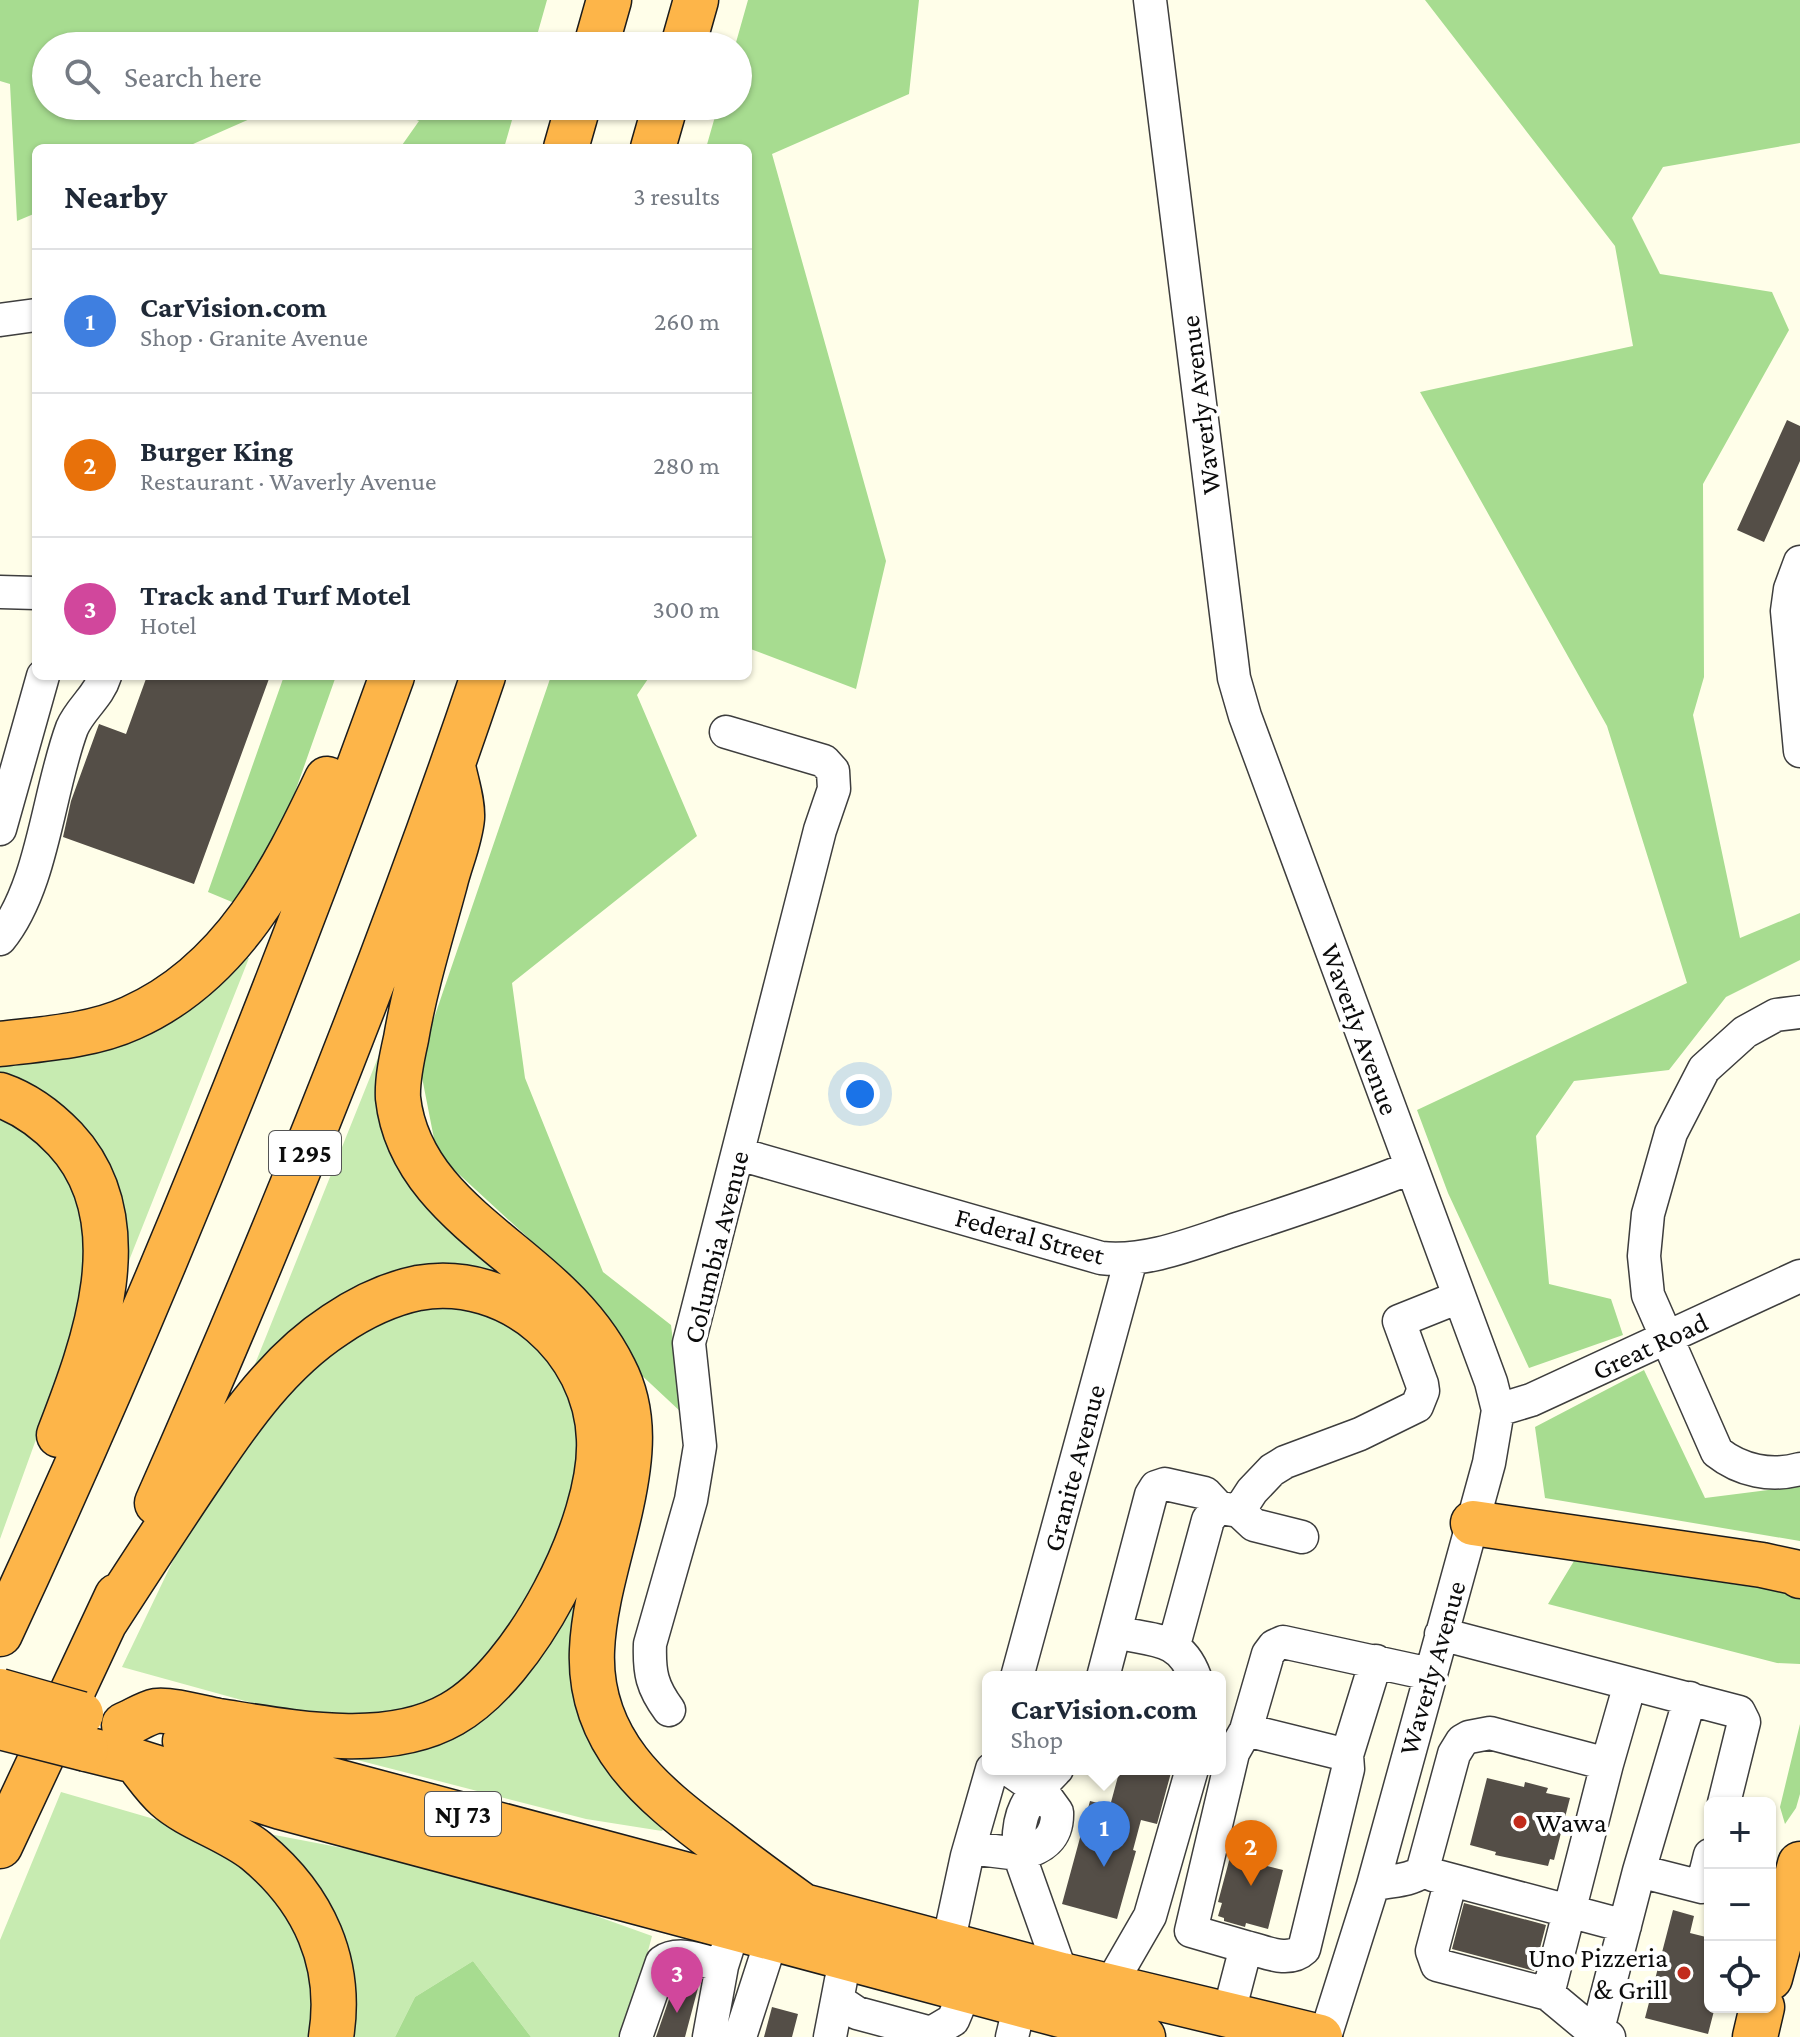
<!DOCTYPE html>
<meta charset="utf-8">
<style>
:root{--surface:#fff;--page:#f6f6f7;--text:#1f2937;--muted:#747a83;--line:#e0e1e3;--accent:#c22c1c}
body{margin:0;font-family:"Crimson Pro",serif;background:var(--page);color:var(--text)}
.controls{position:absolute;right:24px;bottom:24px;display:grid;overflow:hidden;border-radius:12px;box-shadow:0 2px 6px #0004}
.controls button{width:72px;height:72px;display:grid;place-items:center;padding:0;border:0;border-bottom:2px solid var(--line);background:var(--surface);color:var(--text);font:40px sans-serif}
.you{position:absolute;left:860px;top:1094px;width:28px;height:28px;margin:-20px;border:6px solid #fff;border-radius:50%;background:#1a73e8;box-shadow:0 0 0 12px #1a73e833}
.badge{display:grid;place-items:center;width:52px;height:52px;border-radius:50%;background:var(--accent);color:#fff;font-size:26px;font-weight:700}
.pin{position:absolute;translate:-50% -66px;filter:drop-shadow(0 2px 4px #0008)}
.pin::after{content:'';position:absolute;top:42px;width:28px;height:24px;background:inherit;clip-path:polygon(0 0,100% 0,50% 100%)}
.popup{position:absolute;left:982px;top:1671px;width:244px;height:104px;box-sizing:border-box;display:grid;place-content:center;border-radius:12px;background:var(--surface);filter:drop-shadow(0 2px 6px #0005);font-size:26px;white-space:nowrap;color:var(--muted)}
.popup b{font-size:30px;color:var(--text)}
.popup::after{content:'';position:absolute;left:50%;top:100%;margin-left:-16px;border:16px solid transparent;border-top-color:var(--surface)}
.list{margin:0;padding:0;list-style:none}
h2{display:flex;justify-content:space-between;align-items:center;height:104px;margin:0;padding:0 32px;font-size:34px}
h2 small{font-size:26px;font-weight:400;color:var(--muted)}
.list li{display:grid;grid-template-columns:52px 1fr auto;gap:24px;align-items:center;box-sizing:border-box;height:144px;padding:0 32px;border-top:2px solid var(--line)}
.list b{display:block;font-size:30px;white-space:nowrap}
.list p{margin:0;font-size:26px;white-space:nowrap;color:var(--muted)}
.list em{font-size:26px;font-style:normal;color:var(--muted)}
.icon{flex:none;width:44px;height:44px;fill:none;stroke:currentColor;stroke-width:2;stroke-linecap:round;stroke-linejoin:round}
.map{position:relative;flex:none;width:1800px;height:2037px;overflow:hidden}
.search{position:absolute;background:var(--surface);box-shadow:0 2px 6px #0004;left:32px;top:32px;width:720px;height:88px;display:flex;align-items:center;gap:20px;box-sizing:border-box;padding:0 28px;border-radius:44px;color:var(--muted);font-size:30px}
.panel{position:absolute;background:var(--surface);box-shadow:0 2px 6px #0004;left:32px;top:144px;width:720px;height:536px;border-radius:12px}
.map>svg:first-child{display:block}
.green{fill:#c7ebb1}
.forest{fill:#a7dc90}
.building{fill:#544e47}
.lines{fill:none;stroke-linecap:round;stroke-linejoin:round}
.minor-casing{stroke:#3e3e3e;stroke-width:35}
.highway-casing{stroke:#1c1c1c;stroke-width:47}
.minor{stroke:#fff;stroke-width:32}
.highway{stroke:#fdb549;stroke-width:44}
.highway-bridge-casing{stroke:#1c1c1c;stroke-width:47;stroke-linecap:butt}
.highway-bridge{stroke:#fdb549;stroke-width:44}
.poi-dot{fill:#c22c1c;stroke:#fff;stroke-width:3}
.labels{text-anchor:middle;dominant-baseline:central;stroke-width:8;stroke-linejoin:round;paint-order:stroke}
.shield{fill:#fff;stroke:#545454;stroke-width:2}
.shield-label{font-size:26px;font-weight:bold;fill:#0b0b0b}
.street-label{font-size:28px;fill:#0b0b0b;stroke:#fff}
.poi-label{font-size:28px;fill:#0b0b0b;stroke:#fff;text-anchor:start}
</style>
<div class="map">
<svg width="1800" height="2037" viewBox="0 0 1800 2037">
<rect width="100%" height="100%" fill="#fffee9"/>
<path class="green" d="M 242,958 L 249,958 L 111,1306 L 118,1224 L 0,1081 L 0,1057 Z
M 397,1010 C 391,1043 385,1075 387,1108 C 392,1192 504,1264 563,1314 C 651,1409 613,1488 589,1598 C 583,1627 575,1660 581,1689 C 593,1745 628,1784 665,1826 L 662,1831 L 586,1819 L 303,1746 L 304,1742 C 348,1745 400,1752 441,1734 C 466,1723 487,1709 506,1690 C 563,1630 621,1495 608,1413 C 600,1359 560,1311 511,1289 C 470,1271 423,1270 381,1286 C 334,1304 301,1337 261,1366 L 255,1364 Z
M 0,1109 L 40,1132 L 88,1213 L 89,1265 L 64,1362 L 0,1539 Z
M 418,1303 L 505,1315 L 565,1369 L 584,1465 L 548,1573 L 476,1677 L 424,1708 L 367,1717 L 307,1718 L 122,1667 L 193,1519 L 310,1359 Z
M 61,1792 L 185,1828 L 246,1866 L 296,1917 L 312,1947 L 317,2037 L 0,2037 L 0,1940 Z
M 264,1833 L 406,1860 L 546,1898 L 652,1936 L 625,2037 L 531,2037 L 473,1961 L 415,1997 L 395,2037 L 340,2037 Z"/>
<path class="forest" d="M 0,0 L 547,0 L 534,46 L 46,46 L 46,106 L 279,106 L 184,148 L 36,148 L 36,213 L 17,221 L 10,84 L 0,81 Z
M 748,0 L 919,0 L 909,94 L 772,154 L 886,561 L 856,689 L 748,648 L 748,148 L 706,148 L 718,106 L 738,106 L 738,46 L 735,46 Z
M 1425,0 L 1800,0 L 1800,143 L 1663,167 L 1632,218 L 1660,274 L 1772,292 L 1789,330 L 1703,484 L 1704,677 L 1693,715 L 1740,938 L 1800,913 L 1800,960 L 1726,997 L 1669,1070 L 1574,1081 L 1536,1136 L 1549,1284 L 1611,1299 L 1623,1335 L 1529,1368 L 1448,1193 L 1417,1110 L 1687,983 L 1607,726 L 1420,392 L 1633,346 L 1615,246 Z
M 382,106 L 516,106 L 504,148 L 400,148 L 419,121 Z
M 284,676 L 336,676 L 271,860 L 244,907 L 208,892 Z
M 551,676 L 650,676 L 637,695 L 697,836 L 512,983 L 525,1078 L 603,1272 L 671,1325 L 682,1413 L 636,1370 L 549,1257 L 437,1154 L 419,1062 Z
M 1644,1370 L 1705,1498 L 1800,1486 L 1800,1541 L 1545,1498 L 1535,1427 Z
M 1574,1561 L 1800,1594 L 1800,1664 L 1777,1663 L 1548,1604 Z
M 1800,1724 L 1800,1794 L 1796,1808 L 1785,1824 L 1780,1807 Z
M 473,1961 L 531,2037 L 395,2037 L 415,1997 Z"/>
<path class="building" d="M 1787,420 L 1800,426 L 1800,461 L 1764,542 L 1737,530 Z
M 147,676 L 270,676 L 194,884 L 63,837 L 71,801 L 99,724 L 126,734 Z
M 1120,1769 L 1172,1769 L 1157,1824 L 1141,1820 L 1133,1850 L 1136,1851 L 1117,1919 L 1062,1904 L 1090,1801 L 1110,1806 Z
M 1487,1778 L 1524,1787 L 1525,1782 L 1548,1788 L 1546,1793 L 1570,1798 L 1554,1860 L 1550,1859 L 1548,1866 L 1495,1855 L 1496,1852 L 1470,1845 Z
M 1233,1846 L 1254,1851 L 1251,1862 L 1283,1870 L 1268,1929 L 1246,1923 L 1245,1927 L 1224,1921 L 1224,1918 L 1218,1916 L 1222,1903 L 1218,1902 Z
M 1464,1903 L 1546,1925 L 1534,1971 L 1452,1949 Z
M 1673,1910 L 1694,1916 L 1690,1933 L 1710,1938 L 1710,2007 L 1715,2007 L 1708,2034 L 1645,2018 Z
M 675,1982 L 698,1988 L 685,2037 L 656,2037 Z
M 772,2007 L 798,2014 L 792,2037 L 764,2037 Z"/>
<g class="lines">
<defs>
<path id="minor" d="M 1150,0 L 1234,678 L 1245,716 L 1491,1382 L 1498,1410 L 1489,1463 L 1373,1885 L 1325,2037
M 0,320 L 36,315
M 1800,562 L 1790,589 L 1787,611 L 1800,751
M 0,592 L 36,593
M 0,829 L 43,676
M 0,939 C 43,886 48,792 72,728 C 80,709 99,696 105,676
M 1800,1012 L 1776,1015 L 1745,1032 L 1704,1069 L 1671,1133 L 1648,1214 L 1644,1256 L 1648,1295 L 1717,1452 C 1741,1471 1771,1477 1800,1469
M 739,1154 L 1101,1258 C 1147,1263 1194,1243 1237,1229 C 1296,1210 1353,1191 1410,1168
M 1498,1410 L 1531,1400 L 1800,1276
M 1221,1508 L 1239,1511 L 1254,1525 L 1302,1537
M 1239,1511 L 1252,1491 L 1272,1470 L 1285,1462 L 1360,1434 L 1417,1406 L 1423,1391 L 1422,1384 L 1399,1321 L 1459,1297
M 1115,1632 C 1153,1641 1180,1636 1195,1677
M 1441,1634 L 1739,1712 L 1744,1722 L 1724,1803
M 1017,1677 L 1131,1259
M 1103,1677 L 1151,1495 L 1156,1487 L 1165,1484 L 1205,1493 L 1218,1507 L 1208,1520 L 1174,1645
M 669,1710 C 652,1687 649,1673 650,1644 L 691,1500 L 700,1446 L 689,1343 L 820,830 L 834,789 L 833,771 L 824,761 L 726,732
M 1246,1730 L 1268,1654 L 1274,1646 L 1283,1642 L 1430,1674
M 1607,1764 L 1630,1684
M 1008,1769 L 1044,1794 L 1057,1812 C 1058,1838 1042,1849 1019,1854 L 1062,1975
M 970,1848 L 1019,1854 C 1016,1810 1028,1799 1057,1769
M 1710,1855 L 1702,1887 L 1710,1884
M 1639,1871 L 1702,1887
M 1433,1875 L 1625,1926
M 1373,1885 C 1390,1880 1407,1882 1422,1872 L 1454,1754 L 1462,1741 L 1469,1737 L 1490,1733 L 1607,1764 L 1548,1994 L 1437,1965 L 1432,1951 L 1451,1880
M 948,1944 L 967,1856 L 992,1769
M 1246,1947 L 1191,1931 L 1233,1753 L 1246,1730 L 1347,1755
M 1109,1987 L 1150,1916 L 1192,1769
M 1548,1994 L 1596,2034 L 1609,2037
M 839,2001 L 857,2013 L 931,2033 L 953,2020 L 966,1989
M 1228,2016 L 1246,1947 C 1264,1951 1288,1964 1304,1949 L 1348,1769 L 1347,1755 L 1376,1661
M 636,2037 L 662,1962 C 679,1950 703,1961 722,1966
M 709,2037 L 722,1966 L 728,1947
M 740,2037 L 772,1938
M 830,2037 L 841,1980
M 1012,2037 L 1020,2004
M 1596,2037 L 1639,1871 L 1690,1698"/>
<path id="highway" d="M 596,46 L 609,0
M 683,46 L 696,0
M 566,148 L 578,106
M 653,148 L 665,106
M 453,766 C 456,782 463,802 462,818 C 460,840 450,862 445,883 C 431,935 415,986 406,1039 C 402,1057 397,1079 398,1098 C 408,1191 498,1236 558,1295 C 581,1317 600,1341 614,1369 C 637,1413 631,1460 621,1506 C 611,1553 594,1602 592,1650 C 588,1741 651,1793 717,1842 C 745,1864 774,1885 803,1906
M 0,1044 C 43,1039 92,1036 131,1018 C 232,973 282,874 327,779
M 0,1095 C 26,1104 46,1119 65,1139 C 141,1220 94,1345 59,1435
M 157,1503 C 277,1232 388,957 483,676
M 1473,1523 L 1762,1565 L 1794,1572 L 1800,1576
M 105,1622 C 138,1571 171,1520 205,1470 C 241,1416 280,1361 335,1325 C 360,1308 389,1294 418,1288 C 510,1272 596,1348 599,1439 C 603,1523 525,1673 452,1714 C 386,1752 290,1732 218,1721 C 202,1718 171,1709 156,1711 C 146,1713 134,1721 124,1725
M 0,1634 C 146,1321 275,1000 392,676
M 185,1741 L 1062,1975 L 1320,2037
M 86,1749 L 135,1761 L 281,1807 L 1143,2037
M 142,1769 C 149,1778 157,1789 166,1797 C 189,1818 230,1830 256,1851 C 314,1899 343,1963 331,2037
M 0,1846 L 117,1596
M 1770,1978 L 1800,1864
M 1755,2037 L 1762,2007"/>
</defs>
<use href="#minor" class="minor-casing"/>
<use href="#highway" class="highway-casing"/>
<use href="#minor" class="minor"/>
<use href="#highway" class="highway"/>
<defs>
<path id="highway-bridge" d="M 0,1691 L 81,1714
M 0,1727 L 86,1749"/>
</defs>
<use href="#highway-bridge" class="highway-bridge-casing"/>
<use href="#highway-bridge" class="highway-bridge"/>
</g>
<g class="poi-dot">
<circle cx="1520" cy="1822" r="8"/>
<circle cx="1684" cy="1973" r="8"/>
</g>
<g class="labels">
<g class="shield">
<rect x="269" y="1131" width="72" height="44" rx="6"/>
<rect x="425" y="1792" width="76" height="44" rx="6"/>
</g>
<g class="shield-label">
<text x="305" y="1153">I 295</text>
<text x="463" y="1814">NJ 73</text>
</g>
<g class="street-label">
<text transform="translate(1200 405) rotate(-97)">Waverly Avenue</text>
<text transform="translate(1360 1029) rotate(70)">Waverly Avenue</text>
<text transform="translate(1030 1236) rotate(15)">Federal Street</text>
<text transform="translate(716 1247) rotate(-76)">Columbia Avenue</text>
<text transform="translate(1650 1346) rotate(-25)">Great Road</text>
<text transform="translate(1074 1468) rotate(-75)">Granite Avenue</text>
<text transform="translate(1432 1668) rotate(-74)">Waverly Avenue</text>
</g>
<g class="poi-label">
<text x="1536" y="1822">Wawa</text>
<text x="1668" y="1957" text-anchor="end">Uno Pizzeria<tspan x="1668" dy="32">&amp; Grill</tspan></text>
</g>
</g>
</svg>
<div class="controls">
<button>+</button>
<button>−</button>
<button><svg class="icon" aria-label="locate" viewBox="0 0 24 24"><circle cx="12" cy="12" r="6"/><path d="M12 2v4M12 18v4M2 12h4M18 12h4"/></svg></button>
</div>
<div class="you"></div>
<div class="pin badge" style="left:1104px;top:1867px;background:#3f7fe0">1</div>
<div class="popup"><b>CarVision.com</b>Shop</div>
<div class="pin badge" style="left:1251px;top:1886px;background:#e8710a">2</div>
<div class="pin badge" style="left:677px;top:2013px;background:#d1479c">3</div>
<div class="search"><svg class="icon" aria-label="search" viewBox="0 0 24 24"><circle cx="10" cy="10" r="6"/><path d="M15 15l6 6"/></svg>Search here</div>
<section class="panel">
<h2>Nearby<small>3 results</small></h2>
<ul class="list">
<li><span class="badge" style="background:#3f7fe0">1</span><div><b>CarVision.com</b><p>Shop · Granite Avenue</p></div><em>260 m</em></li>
<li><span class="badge" style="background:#e8710a">2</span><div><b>Burger King</b><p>Restaurant · Waverly Avenue</p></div><em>280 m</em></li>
<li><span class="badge" style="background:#d1479c">3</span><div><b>Track and Turf Motel</b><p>Hotel</p></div><em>300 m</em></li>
</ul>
</section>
</div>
